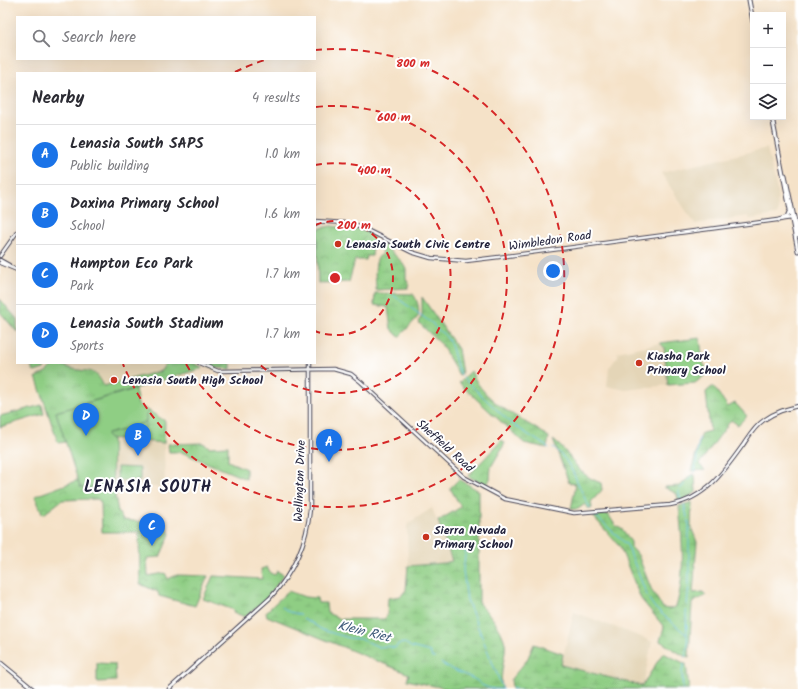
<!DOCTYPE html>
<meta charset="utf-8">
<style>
:root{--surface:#fff;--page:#f7f7f7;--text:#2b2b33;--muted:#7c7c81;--line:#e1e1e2;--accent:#1a73e8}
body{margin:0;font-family:Kalam,sans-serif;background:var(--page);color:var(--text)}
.controls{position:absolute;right:12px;top:12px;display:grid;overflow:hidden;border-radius:0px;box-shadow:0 4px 16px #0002}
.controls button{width:36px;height:36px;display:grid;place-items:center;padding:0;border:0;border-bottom:1px solid var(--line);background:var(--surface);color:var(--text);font:20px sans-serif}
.you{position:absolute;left:553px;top:271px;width:14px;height:14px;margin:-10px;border:3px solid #fff;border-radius:50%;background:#1a73e8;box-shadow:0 0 0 6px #1a73e833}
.badge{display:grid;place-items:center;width:26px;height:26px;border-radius:50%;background:var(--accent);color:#fff;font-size:13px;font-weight:700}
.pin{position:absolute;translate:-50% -33px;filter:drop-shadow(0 1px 2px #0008)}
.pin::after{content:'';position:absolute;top:21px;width:14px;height:12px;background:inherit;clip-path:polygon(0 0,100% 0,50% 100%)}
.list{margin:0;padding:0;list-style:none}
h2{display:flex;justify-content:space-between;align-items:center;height:52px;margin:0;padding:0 16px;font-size:17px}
h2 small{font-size:13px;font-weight:400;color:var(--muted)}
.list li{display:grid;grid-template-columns:26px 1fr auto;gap:12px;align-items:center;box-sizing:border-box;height:60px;padding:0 16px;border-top:1px solid var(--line)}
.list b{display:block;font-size:15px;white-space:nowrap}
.list p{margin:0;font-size:13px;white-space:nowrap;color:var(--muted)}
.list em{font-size:13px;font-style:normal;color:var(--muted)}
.icon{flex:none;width:22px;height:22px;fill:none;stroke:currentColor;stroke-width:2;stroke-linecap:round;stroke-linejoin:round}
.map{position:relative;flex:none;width:798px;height:689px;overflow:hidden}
.search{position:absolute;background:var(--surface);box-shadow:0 4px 16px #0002;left:16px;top:16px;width:300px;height:44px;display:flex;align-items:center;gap:10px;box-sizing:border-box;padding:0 14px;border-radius:0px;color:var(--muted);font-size:15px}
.panel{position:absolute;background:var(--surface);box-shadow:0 4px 16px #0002;left:16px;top:72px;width:300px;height:292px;border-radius:0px}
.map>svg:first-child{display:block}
.built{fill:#e4d5b7}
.grass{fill:url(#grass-tufts);stroke:#587860}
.wetland{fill:url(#wetland-marsh);stroke:#587860}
.park{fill:url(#park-crowns);stroke:#587860}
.pitch{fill:#8fce84;stroke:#587860}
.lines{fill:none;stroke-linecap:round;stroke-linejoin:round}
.stream{stroke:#6cbfe8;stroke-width:1}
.secondary-casing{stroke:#423f50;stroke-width:4.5}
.primary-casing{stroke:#423f50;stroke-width:5}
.secondary{stroke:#fff;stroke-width:2.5}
.primary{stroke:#fff;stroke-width:3}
.ring{fill:none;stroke:#d62828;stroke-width:2;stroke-dasharray:7 5}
.poi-dot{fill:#c8321e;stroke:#fff;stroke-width:1.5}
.labels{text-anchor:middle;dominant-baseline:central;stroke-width:4;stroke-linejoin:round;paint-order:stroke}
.street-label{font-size:12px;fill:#22223b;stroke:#fff}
.poi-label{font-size:12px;font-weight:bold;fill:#22223b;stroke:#fff;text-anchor:start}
.water-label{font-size:13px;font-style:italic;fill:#3c5978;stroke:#fff}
.district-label{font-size:16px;font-weight:bold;letter-spacing:1px;fill:#22223b;stroke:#fff}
.centre{fill:#d62828;stroke:#fff;stroke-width:2}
.ring-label{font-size:12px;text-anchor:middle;font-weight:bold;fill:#d62828;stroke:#fff;stroke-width:4;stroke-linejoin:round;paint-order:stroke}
</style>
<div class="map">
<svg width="798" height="689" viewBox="0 0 798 689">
<defs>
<pattern id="grass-tufts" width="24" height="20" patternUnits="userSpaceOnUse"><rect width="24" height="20" fill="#8fce84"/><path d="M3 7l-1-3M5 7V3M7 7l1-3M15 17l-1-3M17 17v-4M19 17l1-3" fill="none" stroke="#7bb173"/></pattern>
<pattern id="wetland-marsh" width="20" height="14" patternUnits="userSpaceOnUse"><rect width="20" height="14" fill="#8fce84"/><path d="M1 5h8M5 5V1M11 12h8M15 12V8" fill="none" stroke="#7bb173"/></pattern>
<pattern id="park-crowns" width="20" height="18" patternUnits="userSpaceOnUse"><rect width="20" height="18" fill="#8fce84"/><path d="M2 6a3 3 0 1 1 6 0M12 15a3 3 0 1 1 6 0" fill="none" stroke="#7bb173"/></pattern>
</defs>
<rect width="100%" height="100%" fill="#fff"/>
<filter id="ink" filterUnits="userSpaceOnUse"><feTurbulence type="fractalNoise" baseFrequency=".025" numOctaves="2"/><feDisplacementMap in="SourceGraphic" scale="8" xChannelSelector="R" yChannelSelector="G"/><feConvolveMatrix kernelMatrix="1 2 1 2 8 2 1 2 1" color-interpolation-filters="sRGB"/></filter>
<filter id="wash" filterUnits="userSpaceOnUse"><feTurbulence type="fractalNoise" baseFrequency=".012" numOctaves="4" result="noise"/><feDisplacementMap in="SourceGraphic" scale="16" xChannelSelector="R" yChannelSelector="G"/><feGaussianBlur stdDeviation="0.9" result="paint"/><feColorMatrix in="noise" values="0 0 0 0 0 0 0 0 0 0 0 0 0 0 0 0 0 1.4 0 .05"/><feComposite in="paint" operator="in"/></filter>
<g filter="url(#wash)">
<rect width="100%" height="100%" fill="#f5e2c8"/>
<path class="built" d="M 767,148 L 777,191 L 778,213 L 776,215 L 750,219 L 748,216 L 695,224 L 661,173 Z
M 660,343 L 664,347 L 668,385 L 625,390 L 607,386 L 609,368 L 618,356 L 617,352 Z
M 61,363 L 166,363 L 161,371 L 104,387 L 97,374 L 92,371 L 71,369 Z
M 112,439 L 164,443 L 165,488 L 113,483 Z
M 432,508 L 452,561 L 444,563 L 408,566 L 407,526 L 409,523 Z
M 574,612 L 644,638 L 652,642 L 643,686 L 561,665 Z"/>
<path class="grass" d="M 55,363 C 62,363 66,368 73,369 C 92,373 94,367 104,386 L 161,371 L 166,363 L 194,363 L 203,368 L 56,412 L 66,442 L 58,443 L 36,377 L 46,372 Z
M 203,363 L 231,363 L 231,369 L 215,368 Z
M 42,405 L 44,414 L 0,427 L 0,416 Z
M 149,411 L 165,421 L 164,443 L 108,438 L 107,434 L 133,427 Z
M 267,567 L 270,573 L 275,575 L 277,571 L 284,575 L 266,599 L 245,617 L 233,612 L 234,610 L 203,599 L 213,576 L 262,579 L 261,569 Z"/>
<path class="wetland" d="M 386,244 L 388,249 L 401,261 L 406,269 L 406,279 L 410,286 L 408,288 L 376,290 C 376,279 372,260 382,254 L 382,247 Z
M 375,293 L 413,294 C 418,301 420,309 418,317 L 399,337 L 391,329 L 388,307 L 374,305 Z
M 422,297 L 458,349 L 462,374 L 459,375 L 441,344 L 418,322 L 422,316 Z
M 471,371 C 484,404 522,418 549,437 L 547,448 L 524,443 L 459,383 Z
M 713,386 L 728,407 L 735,403 L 747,416 L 738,425 L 731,420 L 699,464 L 705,470 L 691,471 L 702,433 L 710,431 L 706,392 Z
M 146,421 L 146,427 C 139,433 133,434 126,429 Z
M 553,440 C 574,455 573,473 601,483 L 602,490 L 591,502 L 592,508 L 587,508 L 585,504 L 578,509 L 571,509 L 576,484 L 569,483 Z
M 692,474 L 695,475 L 696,492 L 682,501 L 678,500 L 677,494 L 664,487 L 680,486 Z
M 459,479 L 479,491 L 479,604 C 489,613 502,629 505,643 C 507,653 499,673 502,689 L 448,689 L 407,680 L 409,674 L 267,616 L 266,612 L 288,591 L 305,597 L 317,598 L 318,603 L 326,603 L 327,613 L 341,619 L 384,619 L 387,616 L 388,598 L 401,596 L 406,590 L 408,566 L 444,563 L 452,561 L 438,521 L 461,507 L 450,488 Z
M 692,502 L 691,527 L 697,542 L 693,593 L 703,592 L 706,595 L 692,603 L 689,657 L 684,656 L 660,641 L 664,627 L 641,599 L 620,547 L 593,516 L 608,514 L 615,525 L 623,530 L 631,542 L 631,547 L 638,555 L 652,591 L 663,608 L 669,609 L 676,607 C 686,574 682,539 679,506 Z
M 534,644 L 563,654 L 561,665 L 642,686 L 663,653 L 686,664 L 689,689 L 512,689 L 511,679 L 527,660 Z"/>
<path class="park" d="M 331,226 L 357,229 L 374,235 L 372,256 L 367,256 L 366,260 L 355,260 L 349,282 L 318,283 L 317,231 L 321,228 Z
M 0,299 L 17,319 L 17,332 L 0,312 Z
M 30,363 L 49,363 L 44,369 L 35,372 L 33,371 Z
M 502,440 L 505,443 L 491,467 L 490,479 L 486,486 L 468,476 Z
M 203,443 L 209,447 L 228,446 L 228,461 L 246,469 L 246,479 L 181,452 L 169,452 L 168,444 Z
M 78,480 L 80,486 L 85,488 L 113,483 L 118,512 L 123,520 L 165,524 L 170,534 L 160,557 L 147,558 L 148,576 L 165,573 L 168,579 L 177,575 L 208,576 L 195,606 L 159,596 L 158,592 L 140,584 L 139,532 L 102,532 L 101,503 L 98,499 L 62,500 L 44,514 L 42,513 L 35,496 Z
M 97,663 L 115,664 L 116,681 L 97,682 Z"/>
<path class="pitch" d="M 700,338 L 703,363 L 709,372 L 695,383 L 668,385 L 664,347 L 660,343 Z
M 135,389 L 138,405 L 149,411 L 146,415 L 146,421 L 133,427 L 107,434 L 108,438 L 112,439 L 113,483 L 85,488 L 80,487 L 56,412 Z
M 117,467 L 140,468 L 140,481 L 117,480 Z"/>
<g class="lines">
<path class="stream" d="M 393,295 L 433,324 C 437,331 443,332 447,338 C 455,349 454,364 461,375
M 463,378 L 512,424 L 549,448
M 553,448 C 573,460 578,489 590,508
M 695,472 L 699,438
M 682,501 L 679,495 L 679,490 L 694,474
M 684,504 L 689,525 L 689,586 L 686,614 L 687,634
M 596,516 L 627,545 L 648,598 L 655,608 L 687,635 L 688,647 L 685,657
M 282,607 L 289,612 L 299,614 L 306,621 L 312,623 L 322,630 L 349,638 L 361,639 L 379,647 L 387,646 L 395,648 L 398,644 L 405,643 L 411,647 L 430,652 L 432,658 L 435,658
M 441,663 C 448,669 464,674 474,679 C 479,681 480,685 484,686 C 490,689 496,689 503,689 L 467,600 L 463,570 L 466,549
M 512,687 L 520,689
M 683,689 L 682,671 L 684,664"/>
</g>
</g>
<g filter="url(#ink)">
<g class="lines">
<defs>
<path id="secondary" d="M 315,221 L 345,223 L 363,228 L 411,252 L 431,258 L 466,261 L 499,257 L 792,218
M 315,225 L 321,222
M 0,256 L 17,232
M 0,260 L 9,265
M 0,263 L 17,270
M 199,363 L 218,371 L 333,369 L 351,374 L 361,382 L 464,477 L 505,499 L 574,513 L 670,505 C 705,499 723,473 743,445 C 749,436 755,426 764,420 C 775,412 786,409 798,406
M 0,662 L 33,689
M 169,689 L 270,598 C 293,573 307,543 310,509 L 310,363"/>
<path id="primary" d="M 749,0 L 753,22
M 772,117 L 798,251
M 785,175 L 798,236
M 779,220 L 787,217 L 789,212"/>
</defs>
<use href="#secondary" class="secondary-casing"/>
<use href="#primary" class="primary-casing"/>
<use href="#secondary" class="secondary"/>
<use href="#primary" class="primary"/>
</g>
</g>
<g class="ring">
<path d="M315 225A57 57 0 1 1 315 331"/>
<path d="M315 165A115 115 0 1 1 258 363"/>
<path d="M316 107A172 172 0 1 1 186 364"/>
<path d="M235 72A229 229 0 0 1 268 59M315 50A229 229 0 1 1 123 364"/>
</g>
<g class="poi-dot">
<circle cx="338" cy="244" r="4"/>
<circle cx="639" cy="363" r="4"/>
<circle cx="114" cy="380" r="4"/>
<circle cx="426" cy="537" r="4"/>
</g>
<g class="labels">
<g class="street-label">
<text transform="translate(550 241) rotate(-8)">Wimbledon Road</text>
<text transform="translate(445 446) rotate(42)">Sheffield Road</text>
<text transform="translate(300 481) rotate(-88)">Wellington Drive</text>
</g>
<g class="poi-label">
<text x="346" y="244">Lenasia South Civic Centre</text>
<text x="647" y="356">Kiasha Park<tspan x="647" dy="14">Primary School</tspan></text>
<text x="122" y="380">Lenasia South High School</text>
<text x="434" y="530">Sierra Nevada<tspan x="434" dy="14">Primary School</tspan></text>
</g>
<g class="water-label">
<text transform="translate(364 632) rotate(14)">Klein Riet</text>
</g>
<g class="district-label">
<text x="148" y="487">LENASIA SOUTH</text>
</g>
</g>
<circle cx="335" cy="278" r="6" class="centre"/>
<g class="ring-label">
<text x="413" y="67">800 m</text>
<text x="394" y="121">600 m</text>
<text x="374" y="174">400 m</text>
<text x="354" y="229">200 m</text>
</g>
</svg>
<div class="controls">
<button>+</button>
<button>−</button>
<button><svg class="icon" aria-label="layers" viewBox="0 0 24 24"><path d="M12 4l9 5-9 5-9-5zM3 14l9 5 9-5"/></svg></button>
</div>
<div class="you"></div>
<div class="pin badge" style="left:329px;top:462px">A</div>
<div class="pin badge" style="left:138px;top:456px">B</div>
<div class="pin badge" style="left:152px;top:546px">C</div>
<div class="pin badge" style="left:86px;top:436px">D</div>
<div class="search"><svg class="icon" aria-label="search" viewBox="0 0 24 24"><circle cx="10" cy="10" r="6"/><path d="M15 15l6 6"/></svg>Search here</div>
<section class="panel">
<h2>Nearby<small>4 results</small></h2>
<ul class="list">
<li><span class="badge">A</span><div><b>Lenasia South SAPS</b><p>Public building</p></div><em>1.0 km</em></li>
<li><span class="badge">B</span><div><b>Daxina Primary School</b><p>School</p></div><em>1.6 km</em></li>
<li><span class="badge">C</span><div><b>Hampton Eco Park</b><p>Park</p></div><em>1.7 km</em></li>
<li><span class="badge">D</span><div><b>Lenasia South Stadium</b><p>Sports</p></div><em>1.7 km</em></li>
</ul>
</section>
</div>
